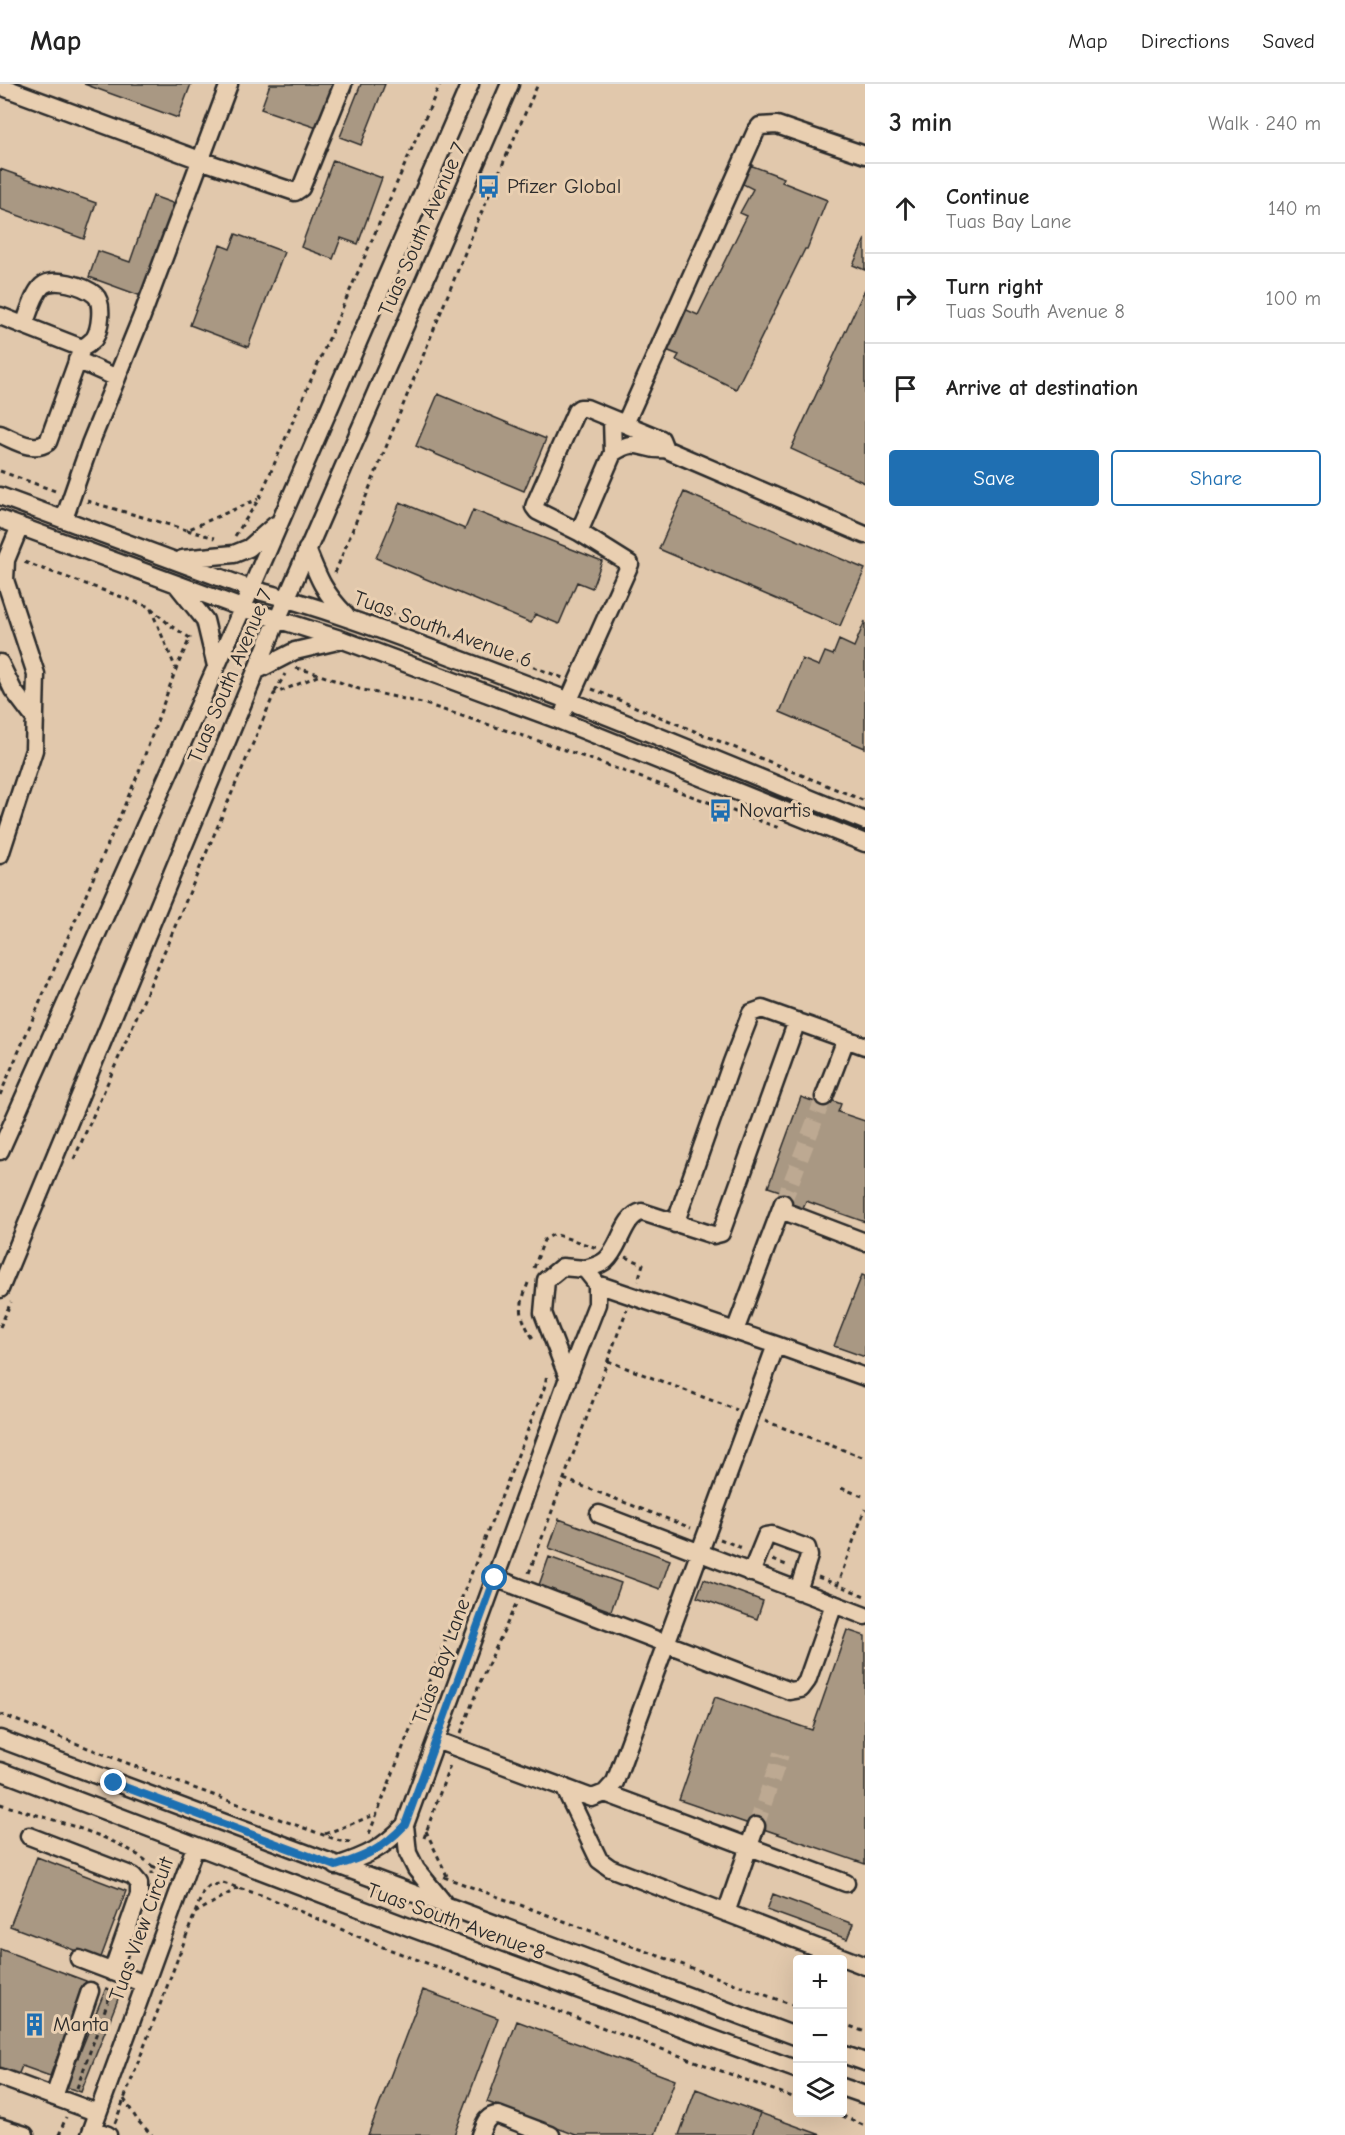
<!DOCTYPE html>
<meta charset="utf-8">
<style>
:root{--surface:#fff;--page:#f6f6f6;--text:#222;--muted:#767676;--line:#e0e0e0;--accent:#1f6fb2}
body{margin:0;font-family:"Comic Neue",sans-serif;background:var(--page);color:var(--text)}
.controls{position:absolute;right:18px;bottom:18px;display:grid;overflow:hidden;border-radius:6px;box-shadow:0 6px 24px #0002}
.controls button{width:54px;height:54px;display:grid;place-items:center;padding:0;border:0;border-bottom:2px solid var(--line);background:var(--surface);color:var(--text);font:30px sans-serif}
.stop{position:absolute;width:18px;height:18px;margin:-14px;border:4px solid #1f6fb2;border-radius:50%;background:#fff}
.stop.end{background:#1f6fb2;border-color:#fff;box-shadow:0 2px 6px #0008}
.list{margin:0;padding:0;list-style:none}
h2{display:flex;justify-content:space-between;align-items:center;height:78px;margin:0;padding:0 24px;font-size:26px}
h2 small{font-size:20px;font-weight:400;color:var(--muted)}
.list li{display:grid;grid-template-columns:39px 1fr auto;gap:18px;align-items:center;box-sizing:border-box;height:90px;padding:0 24px;border-top:2px solid var(--line)}
.list b{display:block;font-size:22px;white-space:nowrap}
.list p{margin:0;font-size:20px;white-space:nowrap;color:var(--muted)}
.list em{font-size:20px;font-style:normal;color:var(--muted)}
.actions{display:flex;gap:12px;padding:18px 24px}
.actions a{flex:1;padding:14px 0;border:2px solid var(--accent);border-radius:6px;text-align:center;font-size:21px;color:var(--accent)}
.actions .main{background:var(--accent);color:#fff}
.icon{flex:none;width:33px;height:33px;fill:none;stroke:currentColor;stroke-width:2;stroke-linecap:round;stroke-linejoin:round}
.map{position:relative;flex:none;width:865px;height:2051px;overflow:hidden}
header{display:flex;align-items:center;gap:36px;box-sizing:border-box;height:84px;padding:0 30px;background:var(--surface);border-bottom:2px solid var(--line)}
header strong{font-size:28px}
nav{display:flex;gap:33px;margin-inline-start:auto;font-size:21px}
main{display:flex}
aside{flex:1;background:var(--surface)}
.map>svg:first-child{display:block}
.building{fill:#a99883;stroke:#2b2b2b;stroke-width:1.5}
.lines{fill:none;stroke-linecap:round;stroke-linejoin:round}
.minor-tunnel{stroke:#bda992;stroke-width:16;stroke-dasharray:16 8;stroke-linecap:butt}
.minor-casing{stroke:#2b2b2b;stroke-width:21}
.path{stroke:#2b2b2b;stroke-width:3;stroke-dasharray:4.5 4.5;stroke-linecap:butt}
.minor{stroke:#e9cfb1;stroke-width:16}
.route{stroke:#1f6fb2;stroke-width:8}
.labels{text-anchor:middle;dominant-baseline:central;stroke-width:6;stroke-linejoin:round;paint-order:stroke}
.poi-label{font-size:21px;fill:#2b2b2b;stroke:#e9cfb1;text-anchor:start}
.street-label{font-size:21px;fill:#2b2b2b;stroke:#e9cfb1}
</style>
<header>
<strong>Map</strong>
<nav><a>Map</a><a>Directions</a><a>Saved</a></nav>
</header>
<main>
<div class="map">
<svg width="865" height="2051" viewBox="0 0 865 2051">
<rect width="100%" height="100%" fill="#e1c8ac"/>
<filter id="ink" filterUnits="userSpaceOnUse"><feTurbulence type="fractalNoise" baseFrequency=".0167" numOctaves="2"/><feDisplacementMap in="SourceGraphic" scale="12" xChannelSelector="R" yChannelSelector="G"/><feConvolveMatrix kernelMatrix="1 2 1 2 8 2 1 2 1" color-interpolation-filters="sRGB"/></filter>
<g filter="url(#ink)">
<path class="building" d="M 84,0 L 191,0 L 178,34 Z
M 270,0 L 339,0 L 323,46 L 261,25 Z
M 361,0 L 385,0 L 361,61 L 340,53 Z
M 333,76 L 382,94 L 358,160 L 341,154 L 333,175 L 301,163 Z
M 750,81 L 784,94 L 782,98 L 827,116 L 807,165 L 805,165 L 736,305 L 676,276 L 679,271 L 661,264 L 680,223 L 698,231 L 747,132 L 740,129 L 753,105 L 743,100 Z
M 0,85 L 96,119 L 84,155 L 0,125 Z
M 153,112 L 178,121 L 144,213 L 89,193 L 98,167 L 130,178 Z
M 236,150 L 284,168 L 248,263 L 190,241 L 220,161 L 230,165 Z
M 865,155 L 865,186 L 853,181 Z
M 865,205 L 865,399 L 791,365 Z
M 438,310 L 546,355 L 524,407 L 416,362 Z
M 684,408 L 865,485 L 840,542 L 659,465 Z
M 400,418 L 465,445 L 473,426 L 602,477 L 592,504 L 577,498 L 559,540 L 535,530 L 531,539 L 376,474 Z
M 865,537 L 865,664 L 780,628 L 802,575 L 819,582 L 825,568 L 833,571 L 839,556 L 854,563 Z
M 818,1011 L 841,1020 L 838,1028 L 865,1037 L 865,1138 L 806,1117 L 802,1126 L 777,1117 L 780,1107 L 768,1103 L 801,1013 L 815,1018 Z
M 862,1191 L 865,1192 L 865,1273 L 834,1262 Z
M 559,1435 L 670,1476 L 660,1505 L 549,1464 Z
M 549,1473 L 621,1499 L 611,1527 L 539,1501 Z
M 704,1495 L 763,1517 L 757,1535 L 697,1513 Z
M 847,1546 L 865,1552 L 865,1780 L 679,1716 L 715,1613 L 812,1646 Z
M 37,1773 L 126,1807 L 100,1876 L 10,1842 Z
M 773,1810 L 853,1840 L 847,1855 L 767,1826 Z
M 0,1865 L 86,1897 L 50,1992 L 22,1982 L 17,1994 L 0,1988 Z
M 106,1904 L 120,1910 L 81,2008 L 66,2003 Z
M 423,1906 L 498,1934 L 454,2051 L 368,2051 Z
M 517,1937 L 675,1996 L 655,2051 L 576,2051 L 487,2018 Z
M 696,2005 L 760,2029 L 752,2051 L 679,2051 Z
M 760,2029 L 821,2051 L 752,2051 Z"/>
<g class="lines">
<path class="minor-tunnel" d="M 783,1119 L 824,1013
M 756,1742 L 781,1670"/>
<defs>
<path id="minor" d="M 0,2 L 200,76 L 295,108 L 301,104 L 343,0
M 0,232 L 82,264
M 77,276 L 117,294
M 625,340 L 756,47 L 760,42 L 777,41 L 865,71
M 0,350 C 15,356 33,369 48,358 L 82,264 C 86,262 91,258 94,255 C 100,246 104,219 95,211 C 85,202 53,192 42,202 C 33,211 29,229 24,241
M 613,369 C 639,351 642,368 665,365 L 865,451
M 0,412 L 251,505 C 322,523 390,549 459,575 C 595,625 730,682 865,737
M 0,435 L 242,524 L 343,556 L 561,637 L 865,759
M 64,435 L 90,360 L 142,232 L 229,0
M 579,448 L 613,369 L 612,335
M 307,465 C 318,493 324,509 346,531
M 182,475 L 234,470 L 249,464 L 275,441
M 177,501 L 205,536 L 216,582
M 0,579 L 13,606 L 35,635
M 256,587 L 295,567 L 342,556
M 565,625 L 630,480 L 579,448 L 537,427 L 534,423 L 535,420 L 576,327 L 580,324 L 586,324 L 661,355 L 665,365
M 0,771 L 34,666 L 36,590 L 5,496 L 6,476 L 20,442
M 824,1013 L 846,955
M 0,1067 L 251,505 L 470,0
M 781,1126 L 865,1158
M 675,1140 L 732,978 L 751,929 L 762,925 L 865,962
M 585,1185 C 591,1183 601,1181 606,1176 C 620,1164 624,1131 642,1128 L 713,1151 L 721,1149 L 797,937
M 597,1200 L 776,1261 L 865,1293
M 0,1205 L 278,534 L 510,0
M 735,1247 L 783,1119
M 599,1430 L 865,1532
M 751,1489 L 766,1452 L 772,1451 L 807,1464 L 809,1472 L 798,1507
M 495,1494 L 790,1607 L 801,1605 L 807,1597 L 834,1520
M 0,1655 L 798,1953
M 436,1656 L 592,1714 L 605,1709 L 615,1698 L 776,1261
M 0,1687 L 414,1845 L 798,1986
M 564,1703 L 599,1776 L 610,1784 L 865,1882
M 605,1709 L 846,1799
M 405,1741 L 408,1769 L 416,1785 L 447,1823
M 29,1752 L 133,1792 L 139,1799 L 139,1811 L 112,1888
M 336,1782 C 367,1772 382,1765 405,1741 L 568,1294 L 597,1220 L 597,1200 L 585,1185 L 562,1183 L 546,1196 L 543,1229 L 568,1294
M 726,1829 L 756,1742
M 79,1875 L 145,1900
M 842,1970 L 865,1978
M 0,1993 L 98,2029
M 842,2003 L 865,2011
M 54,2013 L 90,1907
M 0,2043 L 25,2051
M 92,2045 L 108,2051
M 90,2051 L 195,1763
M 480,2051 C 484,2041 486,2031 498,2031 L 551,2051"/>
</defs>
<use href="#minor" class="minor-casing"/>
<path class="path" d="M 0,387 L 58,408
M 87,417 L 187,446 L 258,415
M 187,446 L 215,454
M 235,452 L 259,415 L 440,0
M 335,489 L 479,134 L 538,0
M 356,516 L 563,594
M 151,524 L 171,542 L 190,554 L 176,585
M 296,584 L 319,590
M 592,605 L 865,717
M 275,608 L 285,590
M 0,1011 L 138,690 L 176,585 L 150,523 L 21,477
M 74,1075 L 130,948 L 274,610 L 320,591 L 359,605 L 422,619 L 557,663 L 782,745
M 626,1173 L 643,1180 L 638,1197
M 534,1184 L 544,1156 L 554,1150 L 597,1164
M 528,1199 C 518,1226 519,1232 534,1256
M 0,1243 L 11,1218
M 608,1277 L 737,1326
M 765,1337 L 865,1374
M 564,1395 L 691,1444
M 841,1404 L 865,1413
M 720,1455 L 744,1465
M 773,1476 L 789,1482
M 529,1489 L 627,1225
M 818,1493 L 865,1512
M 837,1502 L 865,1425
M 0,1630 L 158,1691 L 340,1757 L 352,1758
M 461,1649 L 481,1596 L 516,1520
M 0,1720 C 42,1733 121,1752 152,1782 L 152,1790
M 426,1747 L 448,1794
M 325,1750 L 377,1730
M 369,1750 L 545,1302 L 547,1289
M 424,1754 L 451,1678
M 152,1782 L 170,1789
M 444,1793 L 798,1923
M 195,1829 L 238,1804
M 842,1939 L 865,1948
M 77,2004 L 113,1903
M 124,2015 L 138,2037 L 152,2051
M 834,2028 L 865,2042
M 115,2039 L 203,1808 L 209,1802 L 223,1799 L 267,1813 L 380,1862 L 798,2015
M 59,2051 L 66,2033"/>
<use href="#minor" class="minor"/>
</g>
</g>
<g class="lines" filter="url(#ink)">
<path class="route" d="M 114,1699 L 336,1782 C 367,1772 382,1765 405,1741 L 495,1494"/>
</g>
<defs>
<symbol id="bus-bare" viewBox="-9 -9 18 18"><path d="M-5-6H5V4H4V6H2V4H-2V6H-4V4H-5ZM-3.5-4V0h7V-4ZM-3.5 1.2v1.5H-2V1.2ZM2 1.2v1.5H3.5V1.2Z" fill="#1f6fb2" stroke="#e9cfb1" stroke-width="2.5" paint-order="stroke"/></symbol>
<symbol id="building-bare" viewBox="-9 -9 18 18"><path d="M-4-6H4V6H1V3H-1V6H-4ZM-2.5-4.3h1.7v1.8h-1.7ZM.8-4.3h1.7v1.8H.8ZM-2.5-1h1.7V.8h-1.7ZM.8-1h1.7V.8H.8Z" fill="#1f6fb2" stroke="#e9cfb1" stroke-width="2.5" paint-order="stroke"/></symbol>
</defs>
<g fill-rule="evenodd">
<use href="#bus-bare" x="472" y="86" width="33" height="33"/>
<use href="#bus-bare" x="704" y="710" width="33" height="33"/>
<use href="#building-bare" x="18" y="1924" width="33" height="33"/>
</g>
<g class="labels">
<g class="poi-label">
<text x="507" y="102">Pfizer Global</text>
<text x="739" y="726">Novartis</text>
<text x="53" y="1940">Manta</text>
</g>
<g class="street-label">
<text transform="translate(422 145) rotate(-66)">Tuas South Avenue 7</text>
<text transform="translate(443 545) rotate(20)">Tuas South Avenue 6</text>
<text transform="translate(230 592) rotate(-67)">Tuas South Avenue 7</text>
<text transform="translate(441 1577) rotate(-70)">Tuas Bay Lane</text>
<text transform="translate(456 1837) rotate(20)">Tuas South Avenue 8</text>
<text transform="translate(141 1845) rotate(-70)">Tuas View Circuit</text>
</g>
</g>
</svg>
<div class="controls">
<button>+</button>
<button>−</button>
<button><svg class="icon" aria-label="layers" viewBox="0 0 24 24"><path d="M12 4l9 5-9 5-9-5zM3 14l9 5 9-5"/></svg></button>
</div>
<div class="stop" style="left:495px;top:1494px"></div>
<div class="stop end" style="left:114px;top:1699px"></div>
</div>
<aside>
<h2>3 min<small>Walk · 240 m</small></h2>
<ul class="list">
<li><svg class="icon" aria-label="ahead" viewBox="0 0 24 24"><path d="M12 20V5M6 11l6-6 6 6"/></svg><div><b>Continue</b><p>Tuas Bay Lane</p></div><em>140 m</em></li>
<li><svg class="icon" aria-label="right" viewBox="0 0 24 24"><path d="M7 20v-9h11M14 6l5 5-5 5"/></svg><div><b>Turn right</b><p>Tuas South Avenue 8</p></div><em>100 m</em></li>
<li><svg class="icon" aria-label="arrive" viewBox="0 0 24 24"><path d="M6 21V4h12l-3 4 3 4H6"/></svg><div><b>Arrive at destination</b></div></li>
</ul>
<div class="actions"><a class="main">Save</a><a>Share</a></div>
</aside>
</main>
